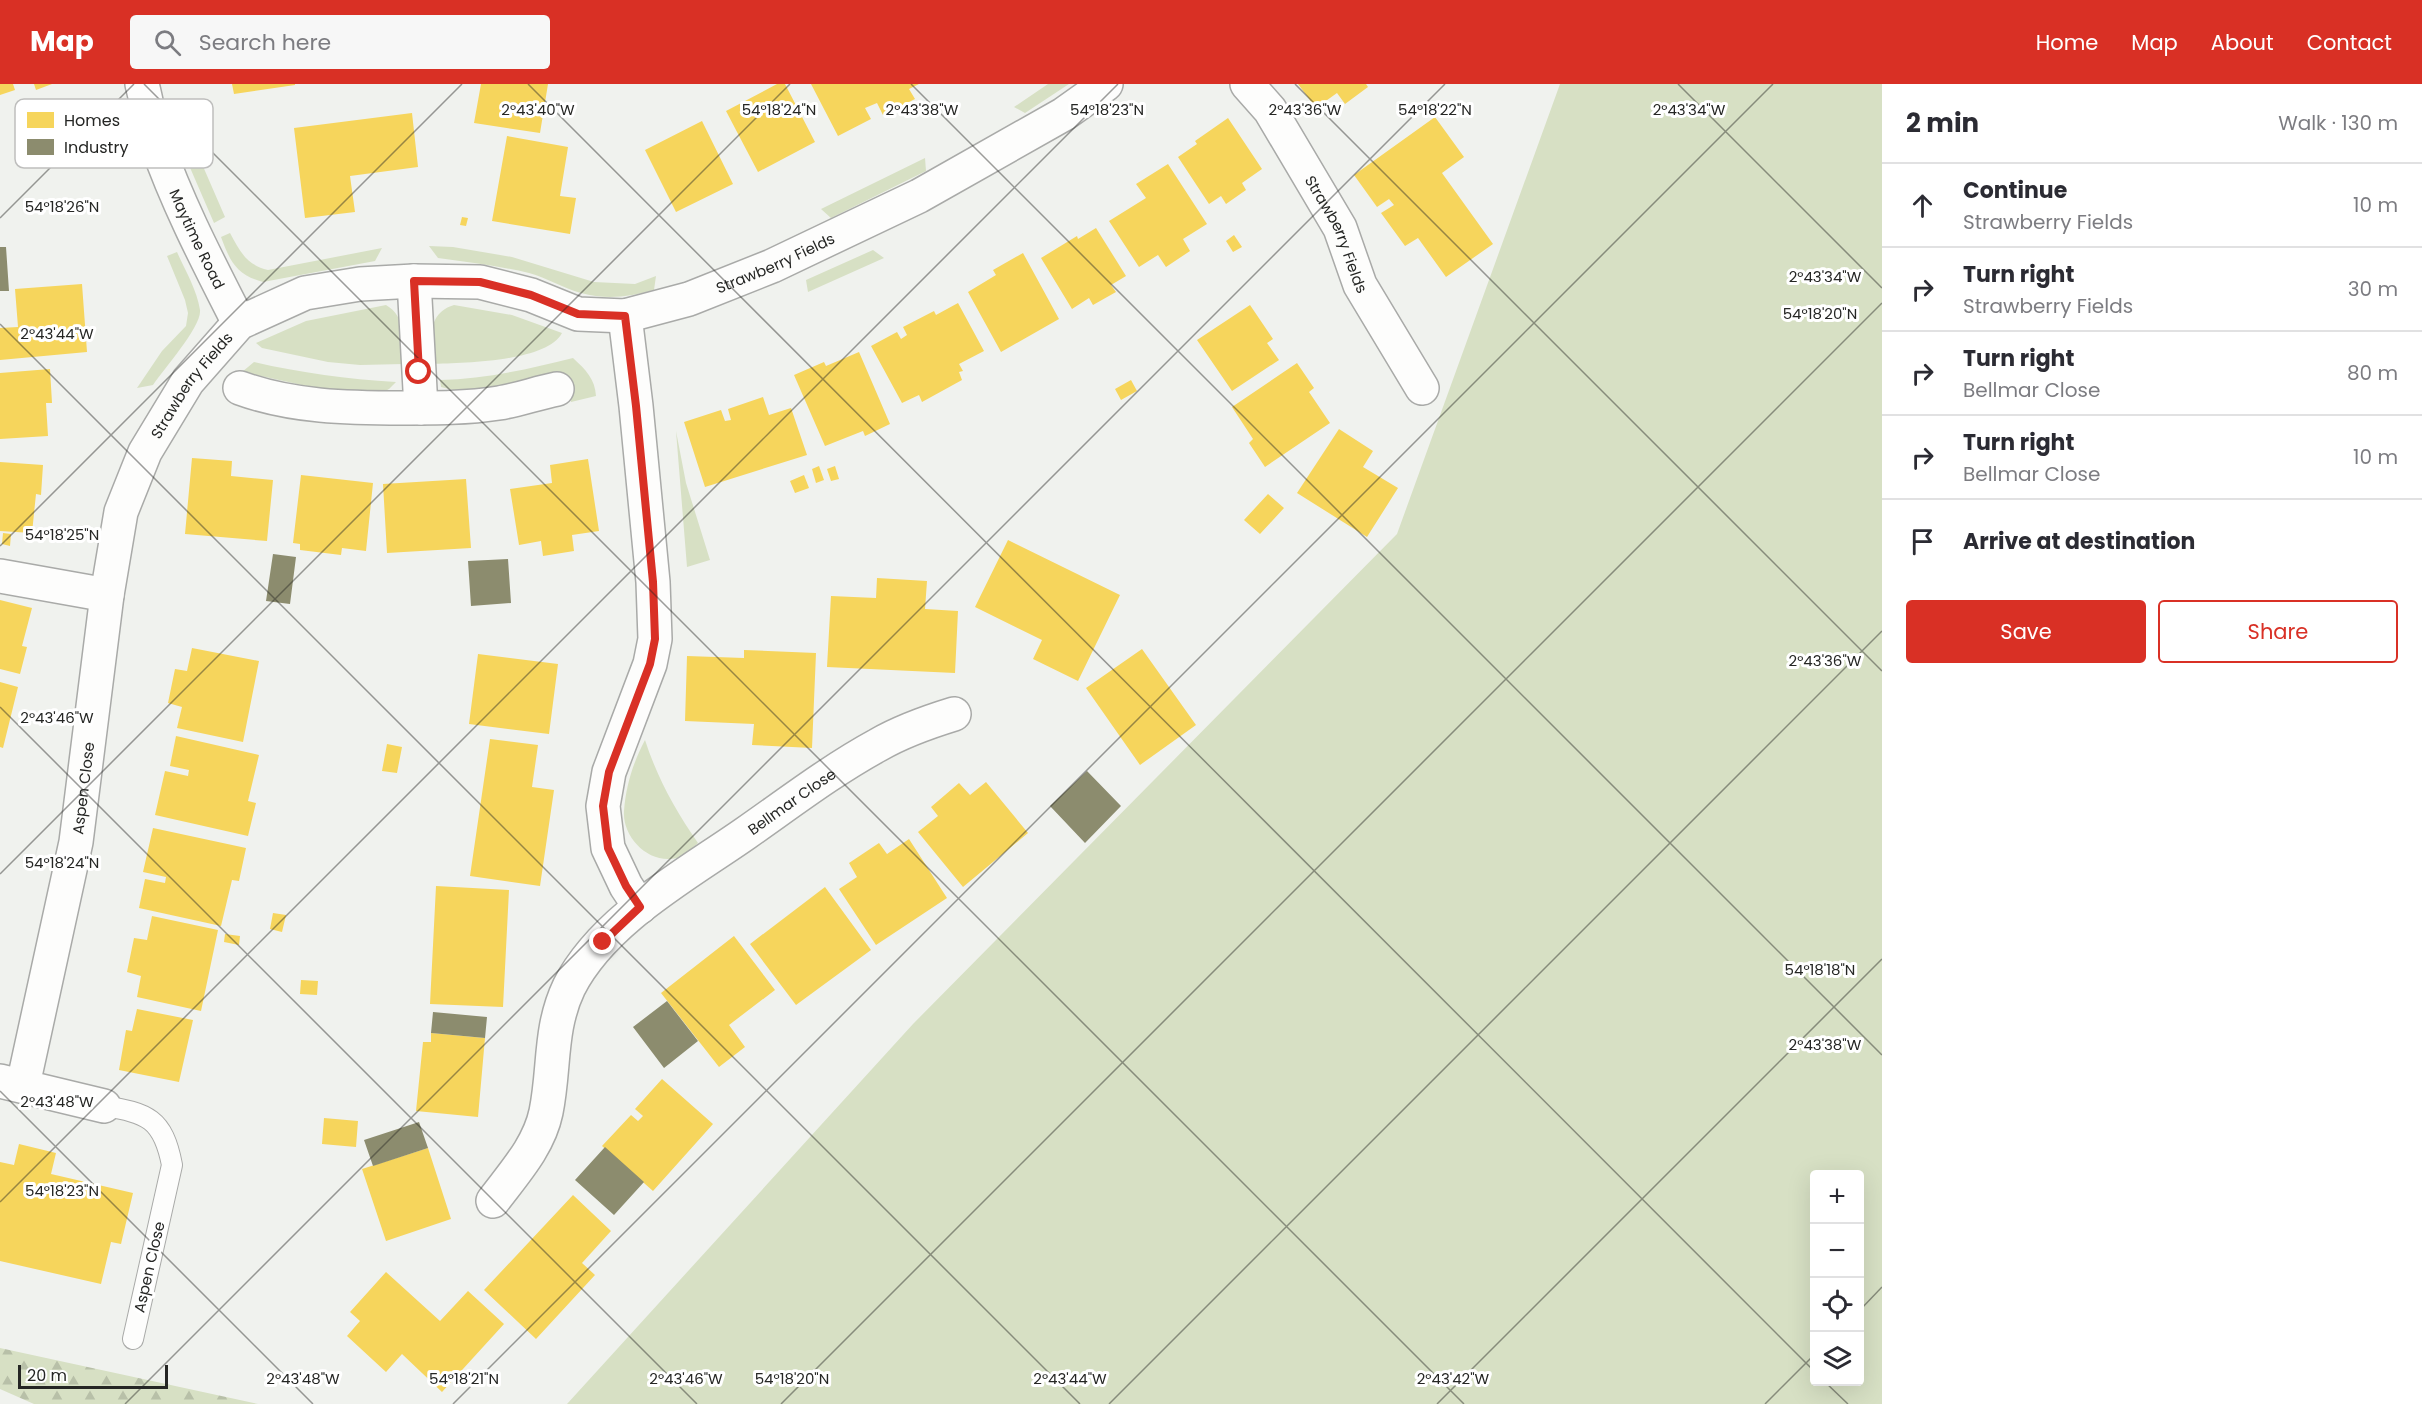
<!DOCTYPE html>
<meta charset="utf-8">
<style>
:root{--surface:#fff;--page:#f7f7f7;--text:#2b2b33;--muted:#7c7c81;--line:#e1e1e2;--accent:#d93025}
body{margin:0;font-family:Poppins,sans-serif;background:var(--page);color:var(--text)}
.controls{position:absolute;right:18px;bottom:18px;display:grid;overflow:hidden;border-radius:6px;box-shadow:0 6px 24px #0002}
.controls button{width:54px;height:54px;display:grid;place-items:center;padding:0;border:0;border-bottom:2px solid var(--line);background:var(--surface);color:var(--text);font:30px sans-serif}
.scale{position:absolute;left:18px;bottom:15px;width:150px;box-sizing:border-box;padding-left:6px;border:3px solid #252624;border-top:0;font-size:16px;line-height:21px;white-space:nowrap;color:#252624;-webkit-text-stroke:4px #fff;paint-order:stroke}
.stop{position:absolute;width:18px;height:18px;margin:-14px;border:4px solid #d93025;border-radius:50%;background:#fff}
.stop.end{background:#d93025;border-color:#fff;box-shadow:0 2px 6px #0008}
.list{margin:0;padding:0;list-style:none}
h2{display:flex;justify-content:space-between;align-items:center;height:78px;margin:0;padding:0 24px;font-size:26px}
h2 small{font-size:20px;font-weight:400;color:var(--muted)}
.list li{display:grid;grid-template-columns:39px 1fr auto;gap:18px;align-items:center;box-sizing:border-box;height:84px;padding:0 24px;border-top:2px solid var(--line)}
.list b{display:block;font-size:22px;white-space:nowrap}
.list p{margin:0;font-size:20px;white-space:nowrap;color:var(--muted)}
.list em{font-size:20px;font-style:normal;color:var(--muted)}
.actions{display:flex;gap:12px;padding:18px 24px}
.actions a{flex:1;padding:14px 0;border:2px solid var(--accent);border-radius:6px;text-align:center;font-size:21px;color:var(--accent)}
.actions .main{background:var(--accent);color:#fff}
.icon{flex:none;width:33px;height:33px;fill:none;stroke:currentColor;stroke-width:2;stroke-linecap:round;stroke-linejoin:round}
.map{position:relative;flex:none;width:1882px;height:1320px;overflow:hidden}
header{display:flex;align-items:center;gap:36px;box-sizing:border-box;height:84px;padding:0 30px;background:var(--accent);color:#fff}
header strong{font-size:28px}
nav{display:flex;gap:33px;margin-inline-start:auto;font-size:21px}
.search{width:420px;height:54px;background:var(--page);display:flex;align-items:center;gap:15px;box-sizing:border-box;padding:0 21px;border-radius:6px;color:var(--muted);font-size:22px}
main{display:flex}
aside{flex:1;background:var(--surface)}
.map>svg:first-child{display:block}
.green{fill:#d7e0c4;fill-rule:evenodd}
.forest{fill:url(#forest-firs)}
.homes{fill:#f6d55c}
.industry{fill:#8c8c6e}
.lines{fill:none;stroke-linecap:round;stroke-linejoin:round}
.service-casing{stroke:#a9aaa8;stroke-width:22}
.minor-casing{stroke:#a9aaa8;stroke-width:36}
.service{stroke:#fdfdfc;stroke-width:20}
.minor{stroke:#fdfdfc;stroke-width:33}
.route{stroke:#d93025;stroke-width:8}
.ticks{fill:none;stroke:#252624;stroke-width:1.5;stroke-opacity:0.45}
.labels{text-anchor:middle;dominant-baseline:central;stroke-width:6;stroke-linejoin:round;paint-order:stroke}
.street-label{font-size:15px;fill:#252624;stroke:#fff}
.key{fill:#fff;stroke:#bebebd;stroke-width:1.5}
.key-label{font-size:16px;fill:#252624}
.ticks-label{font-size:15px;text-anchor:middle;fill:#252624;stroke:#fff;stroke-width:6;stroke-linejoin:round;paint-order:stroke}
</style>
<header>
<strong>Map</strong>
<div class="search"><svg class="icon" aria-label="search" viewBox="0 0 24 24"><circle cx="10" cy="10" r="6"/><path d="M15 15l6 6"/></svg>Search here</div>
<nav><a>Home</a><a>Map</a><a>About</a><a>Contact</a></nav>
</header>
<main>
<div class="map">
<svg width="1882" height="1320" viewBox="0 0 1882 1320">
<defs>
<pattern id="forest-firs" width="22" height="20" patternUnits="userSpaceOnUse" patternTransform="scale(1.5)"><rect width="22" height="20" fill="#d7e0c4"/><path d="M5 1l3.5 6h-7zM16 11l3.5 6h-7z" fill="#b8c0a8"/></pattern>
</defs>
<rect width="100%" height="100%" fill="#f0f2ee"/>
<path class="green" d="M 1048,0 L 1069,0 L 1025,29 L 1014,23 Z
M 1560,0 L 1882,0 L 1882,1320 L 567,1320 L 913,940 L 1397,450 ZM 1814,1090 L 1860,1090 L 1860,1298 L 1814,1298 Z
M 167,23 L 182,34 L 225,133 L 214,139 L 172,42 Z
M 925,74 L 926,87 L 831,134 L 821,125 Z
M 230,149 C 240,168 247,181 268,186 L 382,164 L 375,177 L 263,198 C 236,191 230,177 221,153 Z
M 429,162 L 453,163 L 512,173 L 594,198 L 635,200 L 656,192 L 654,206 C 630,213 606,216 581,209 C 563,204 547,194 529,189 C 499,182 469,178 438,174 Z
M 873,166 L 884,174 L 808,208 L 806,196 Z
M 177,168 C 185,186 197,206 200,226 C 202,242 164,285 153,301 L 137,304 L 162,267 L 186,242 L 188,229 L 185,216 L 167,172 Z
M 386,221 C 407,233 403,259 404,280 L 360,281 L 328,278 L 262,264 L 256,259 L 306,237 Z
M 454,221 L 512,231 L 562,249 C 547,278 462,279 432,280 C 431,258 426,229 454,221 Z
M 573,274 C 586,286 595,295 596,312 L 571,318 L 564,294 L 461,308 L 441,303 L 440,296 C 486,295 529,285 573,274 Z
M 254,278 C 301,289 347,295 396,298 L 389,305 L 378,311 L 325,306 L 242,288 Z
M 676,347 L 686,399 L 710,476 L 687,483 Z
M 645,656 C 657,693 675,726 698,759 C 693,763 686,771 680,773 C 651,783 622,754 624,727 C 626,701 633,679 645,656 Z"/>
<path class="forest" d="M 0,1264 L 258,1320 L 34,1320 L 0,1305 Z"/>
<path class="homes" d="M 0,0 L 13,0 L 15,6 L 0,11 Z
M 34,0 L 52,0 L 36,6 Z
M 232,0 L 295,0 L 295,1 L 234,10 Z
M 481,0 L 548,0 L 540,49 L 474,39 Z
M 777,0 L 785,0 L 815,58 L 758,88 L 726,27 Z
M 811,0 L 919,0 L 909,5 L 915,15 L 883,31 L 877,19 L 865,24 L 871,35 L 838,52 Z
M 1298,0 L 1366,0 L 1368,3 L 1345,20 L 1337,9 L 1316,24 Z
M 412,29 L 418,83 L 350,92 L 355,128 L 305,134 L 294,44 Z
M 1435,33 L 1464,73 L 1442,89 L 1493,160 L 1446,193 L 1418,154 L 1405,162 L 1381,129 L 1394,121 L 1389,115 L 1377,123 L 1354,91 Z
M 1228,34 L 1262,85 L 1242,99 L 1246,106 L 1226,120 L 1221,112 L 1209,120 L 1178,73 L 1197,60 L 1195,57 Z
M 702,37 L 733,100 L 676,128 L 645,66 Z
M 507,52 L 568,63 L 560,112 L 576,114 L 570,150 L 492,137 Z
M 1168,80 L 1207,140 L 1183,155 L 1190,167 L 1166,183 L 1158,171 L 1139,183 L 1109,137 L 1146,114 L 1136,100 Z
M 462,133 L 468,134 L 466,142 L 460,141 Z
M 1096,144 L 1126,192 L 1111,201 L 1116,208 L 1093,221 L 1089,214 L 1072,225 L 1041,174 L 1077,152 L 1078,155 Z
M 1234,151 L 1242,163 L 1233,168 L 1226,157 Z
M 1023,169 L 1059,235 L 1001,268 L 968,208 L 996,191 L 993,186 Z
M 82,200 L 87,268 L 0,276 L 0,244 L 18,243 L 15,205 Z
M 958,219 L 984,267 L 959,280 L 963,287 L 959,288 L 962,296 L 922,318 L 919,311 L 902,319 L 871,262 L 897,248 L 901,255 L 907,251 L 903,243 L 934,227 L 936,231 Z
M 1250,221 L 1273,255 L 1267,259 L 1279,276 L 1232,307 L 1197,256 Z
M 859,268 L 890,340 L 865,352 L 863,347 L 825,362 L 794,291 L 824,278 L 826,282 Z
M 1297,279 L 1314,304 L 1309,308 L 1330,339 L 1265,383 L 1249,359 L 1253,355 L 1232,323 Z
M 50,285 L 52,319 L 46,319 L 48,352 L 0,355 L 0,289 Z
M 1131,296 L 1137,307 L 1121,316 L 1115,305 Z
M 763,313 L 769,331 L 791,324 L 807,371 L 705,403 L 684,338 L 721,326 L 725,337 L 731,336 L 728,325 Z
M 1339,345 L 1373,367 L 1363,383 L 1398,404 L 1367,453 L 1297,409 Z
M 192,374 L 232,377 L 231,392 L 273,396 L 267,457 L 185,450 Z
M 588,375 L 599,447 L 572,451 L 574,467 L 543,472 L 541,457 L 519,461 L 510,405 L 552,399 L 550,381 Z
M 0,378 L 43,381 L 41,411 L 36,410 L 32,449 L 0,447 Z
M 819,382 L 824,396 L 816,399 L 812,385 Z
M 835,382 L 839,395 L 831,397 L 827,385 Z
M 301,391 L 373,399 L 366,467 L 342,464 L 341,471 L 300,466 L 300,460 L 293,459 Z
M 804,391 L 809,404 L 795,409 L 790,397 Z
M 466,395 L 471,464 L 387,469 L 383,400 Z
M 1268,410 L 1284,424 L 1260,450 L 1244,436 Z
M 3,449 L 11,450 L 10,462 L 2,460 Z
M 1008,456 L 1120,511 L 1078,597 L 1033,575 L 1042,556 L 975,523 Z
M 877,494 L 927,497 L 925,525 L 958,527 L 955,589 L 827,583 L 831,512 L 876,514 Z
M 0,516 L 32,524 L 22,562 L 27,563 L 20,590 L 0,585 Z
M 192,564 L 259,577 L 243,658 L 177,644 L 182,623 L 168,619 L 175,585 L 187,587 Z
M 1142,565 L 1196,641 L 1140,681 L 1086,604 Z
M 744,566 L 816,569 L 812,664 L 752,661 L 754,640 L 685,637 L 687,572 L 744,574 Z
M 478,570 L 558,580 L 549,650 L 469,640 Z
M 0,598 L 18,603 L 3,664 L 0,663 Z
M 176,652 L 259,671 L 248,717 L 256,719 L 248,752 L 155,731 L 165,687 L 188,692 L 189,686 L 170,682 Z
M 490,655 L 538,661 L 532,703 L 554,706 L 540,802 L 470,792 Z
M 387,660 L 402,663 L 397,689 L 382,687 Z
M 986,698 L 1028,749 L 963,803 L 918,748 L 938,732 L 931,723 L 959,699 L 970,711 Z
M 153,744 L 246,764 L 239,797 L 232,796 L 221,842 L 139,824 L 145,795 L 165,799 L 166,793 L 143,788 Z
M 909,755 L 947,814 L 876,861 L 839,805 L 857,793 L 849,779 L 879,759 L 887,770 Z
M 436,802 L 509,806 L 503,923 L 430,920 Z
M 825,803 L 871,866 L 796,921 L 750,860 Z
M 273,829 L 286,831 L 282,848 L 270,845 Z
M 152,832 L 218,846 L 201,927 L 137,913 L 141,892 L 127,888 L 134,854 L 147,856 Z
M 225,850 L 240,852 L 239,861 L 224,858 Z
M 734,852 L 775,906 L 729,941 L 745,963 L 719,983 L 661,909 Z
M 301,896 L 318,897 L 317,911 L 300,910 Z
M 137,925 L 193,936 L 179,998 L 119,986 L 126,946 L 132,947 Z
M 431,949 L 485,954 L 478,1033 L 416,1027 L 423,958 L 431,958 Z
M 662,995 L 713,1040 L 653,1107 L 602,1062 L 631,1031 L 638,1037 L 643,1032 L 635,1025 Z
M 324,1034 L 358,1037 L 356,1063 L 322,1060 Z
M 19,1060 L 56,1069 L 51,1090 L 133,1109 L 121,1160 L 111,1158 L 101,1200 L 0,1177 L 0,1078 L 14,1081 Z
M 428,1064 L 451,1135 L 386,1157 L 362,1085 Z
M 573,1111 L 611,1147 L 582,1179 L 595,1191 L 536,1255 L 484,1206 Z
M 386,1188 L 440,1237 L 468,1207 L 504,1240 L 442,1308 L 402,1270 L 386,1288 L 347,1252 L 360,1237 L 350,1228 Z"/>
<path class="industry" d="M 0,163 L 6,163 L 9,207 L 0,207 Z
M 273,470 L 296,473 L 290,520 L 266,517 Z
M 508,475 L 511,519 L 471,522 L 468,477 Z
M 1087,687 L 1121,722 L 1085,759 L 1050,722 Z
M 667,917 L 698,957 L 664,984 L 633,943 Z
M 433,928 L 487,933 L 485,954 L 431,949 Z
M 419,1038 L 428,1064 L 373,1082 L 364,1056 Z
M 605,1063 L 644,1098 L 614,1131 L 575,1096 Z"/>
<g class="lines">
<defs>
<path id="service" d="M 104,1022 C 147,1029 163,1034 172,1081 L 133,1255"/>
<g id="minor">
<path id="s1" d="M 142,0 C 147,19 150,40 156,58 C 178,121 209,180 239,239"/>
<path id="s2" d="M 1247,0 L 1270,26 L 1340,144 L 1360,201 L 1422,304"/>
<path d="M 414,197 L 421,324"/>
<path d="M 625,232 L 636,322 L 653,498 L 655,555 L 650,580 L 609,688 L 603,722 L 608,764 L 626,802 L 640,823"/>
<path d="M 240,304 C 292,323 348,324 403,324 C 435,324 467,324 499,319 C 518,316 537,309 557,305"/>
<path d="M 0,492 L 107,511"/>
<path d="M 0,997 L 104,1022"/>
<path id="s3" d="M 23,1001 L 76,758 L 107,511 L 121,428 L 145,368 L 188,297 L 239,239 L 305,209 L 360,200 L 414,197 L 480,198 L 531,211 L 578,230 L 625,232 L 689,215 L 772,182 L 919,112 L 1064,30 L 1106,0"/>
<path id="s4" d="M 493,1117 C 514,1089 539,1062 546,1028 C 555,984 549,945 569,903 C 603,836 686,791 746,749 C 789,719 832,686 878,661 C 902,647 928,638 954,630"/>
</g>
</defs>
<use href="#service" class="service-casing"/>
<use href="#minor" class="minor-casing"/>
<use href="#service" class="service"/>
<use href="#minor" class="minor"/>
</g>
<g class="lines">
<path class="route" d="M 419,288 L 414,197 L 480,198 L 531,211 L 578,230 L 625,232 L 636,322 L 653,498 L 655,555 L 650,580 L 609,688 L 603,722 L 608,764 L 626,802 L 640,823 L 603,858"/>
</g>
<path class="ticks" d="M 144,0 L 1464,1320M 528,0 L 1814,1287M 911,0 L 1882,971M 1295,0 L 1882,587M 1678,0 L 1882,204M 0,134 L 134,0M 0,240 L 1080,1320M 0,462 L 462,0M 0,623 L 697,1320M 0,790 L 790,0M 0,1007 L 313,1320M 0,1118 L 1118,0M 1860,1226 L 1882,1203M 1825,1298 L 1848,1320M 125,1320 L 1445,0M 453,1320 L 1773,0M 781,1320 L 1882,219M 1109,1320 L 1882,547M 1437,1320 L 1882,875M 1765,1320 L 1814,1271"/>
<g class="labels">
<g class="street-label">
<text stroke="none"><textPath href="#s2" startOffset="176">Strawberry Fields</textPath></text>
<text stroke="none"><textPath href="#s1" startOffset="165">Maytime Road</textPath></text>
<text stroke="none"><textPath href="#s3" startOffset="1365">Strawberry Fields</textPath></text>
<text stroke="none"><textPath href="#s3" startOffset="728">Strawberry Fields</textPath></text>
<text stroke="none"><textPath href="#s3" startOffset="303">Aspen Close</textPath></text>
<text stroke="none"><textPath href="#s4" startOffset="525">Bellmar Close</textPath></text>
<text transform="translate(149 1183) rotate(-77)">Aspen Close</text>
</g>
</g>
<rect x="15" y="15" width="198" height="69" rx="9" class="key"/>
<rect x="27" y="28" width="27" height="16" fill="#f6d55c"/>
<rect x="27" y="55" width="27" height="16" fill="#8c8c6e"/>
<g class="key-label">
<text x="64" y="42">Homes</text>
<text x="64" y="69">Industry</text>
</g>
<g class="ticks-label">
<text x="1305" y="31">2°43'36"W</text>
<text x="1689" y="31">2°43'34"W</text>
<text x="538" y="31">2°43'40"W</text>
<text x="779" y="31">54°18'24"N</text>
<text x="922" y="31">2°43'38"W</text>
<text x="1107" y="31">54°18'23"N</text>
<text x="1435" y="31">54°18'22"N</text>
<text x="62" y="128">54°18'26"N</text>
<text x="1825" y="198">2°43'34"W</text>
<text x="1820" y="235">54°18'20"N</text>
<text x="57" y="255">2°43'44"W</text>
<text x="62" y="456">54°18'25"N</text>
<text x="1825" y="582">2°43'36"W</text>
<text x="57" y="639">2°43'46"W</text>
<text x="62" y="784">54°18'24"N</text>
<text x="1820" y="891">54°18'18"N</text>
<text x="1825" y="966">2°43'38"W</text>
<text x="57" y="1023">2°43'48"W</text>
<text x="62" y="1112">54°18'23"N</text>
<text x="464" y="1300">54°18'21"N</text>
<text x="792" y="1300">54°18'20"N</text>
<text x="303" y="1300">2°43'48"W</text>
<text x="686" y="1300">2°43'46"W</text>
<text x="1070" y="1300">2°43'44"W</text>
<text x="1453" y="1300">2°43'42"W</text>
</g>
</svg>
<div class="controls">
<button>+</button>
<button>−</button>
<button><svg class="icon" aria-label="locate" viewBox="0 0 24 24"><circle cx="12" cy="12" r="6"/><path d="M12 2v4M12 18v4M2 12h4M18 12h4"/></svg></button>
<button><svg class="icon" aria-label="layers" viewBox="0 0 24 24"><path d="M12 4l9 5-9 5-9-5zM3 14l9 5 9-5"/></svg></button>
</div>
<div class="scale">20 m</div>
<div class="stop" style="left:419px;top:288px"></div>
<div class="stop end" style="left:603px;top:858px"></div>
</div>
<aside>
<h2>2 min<small>Walk · 130 m</small></h2>
<ul class="list">
<li><svg class="icon" aria-label="ahead" viewBox="0 0 24 24"><path d="M12 20V5M6 11l6-6 6 6"/></svg><div><b>Continue</b><p>Strawberry Fields</p></div><em>10 m</em></li>
<li><svg class="icon" aria-label="right" viewBox="0 0 24 24"><path d="M7 20v-9h11M14 6l5 5-5 5"/></svg><div><b>Turn right</b><p>Strawberry Fields</p></div><em>30 m</em></li>
<li><svg class="icon" aria-label="right" viewBox="0 0 24 24"><path d="M7 20v-9h11M14 6l5 5-5 5"/></svg><div><b>Turn right</b><p>Bellmar Close</p></div><em>80 m</em></li>
<li><svg class="icon" aria-label="right" viewBox="0 0 24 24"><path d="M7 20v-9h11M14 6l5 5-5 5"/></svg><div><b>Turn right</b><p>Bellmar Close</p></div><em>10 m</em></li>
<li><svg class="icon" aria-label="arrive" viewBox="0 0 24 24"><path d="M6 21V4h12l-3 4 3 4H6"/></svg><div><b>Arrive at destination</b></div></li>
</ul>
<div class="actions"><a class="main">Save</a><a>Share</a></div>
</aside>
</main>
